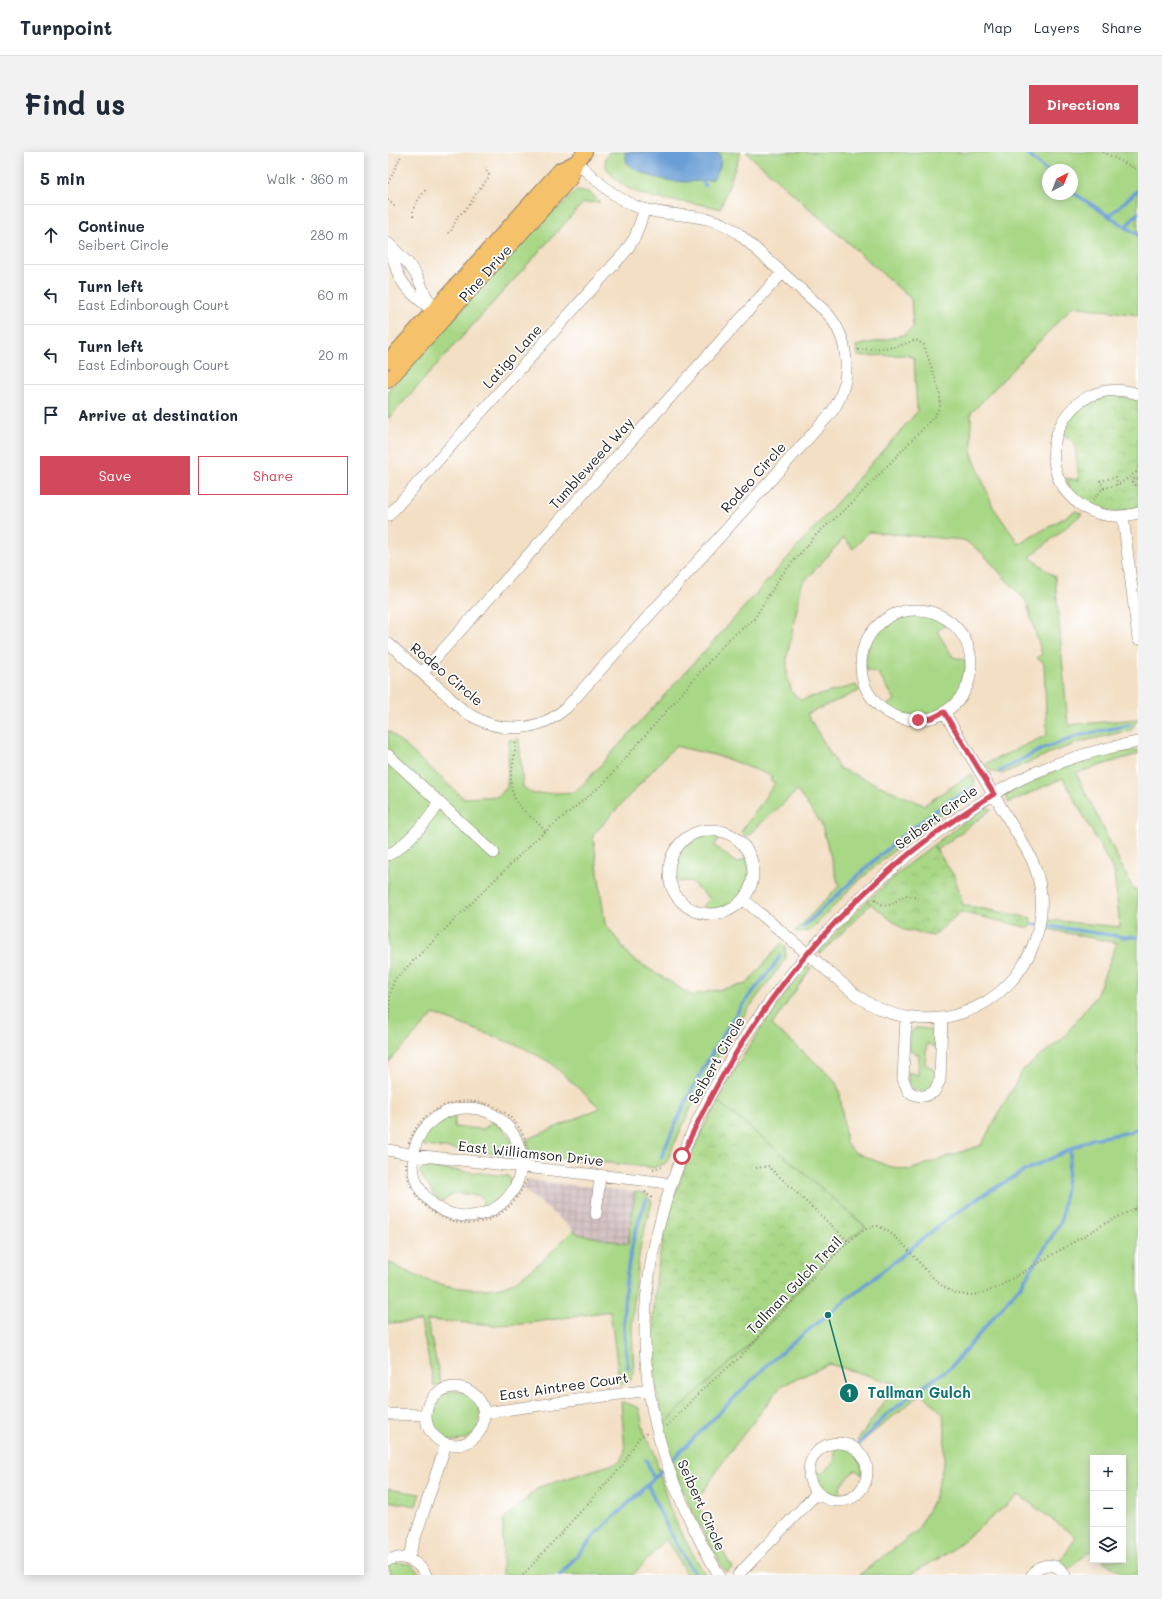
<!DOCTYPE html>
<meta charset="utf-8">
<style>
:root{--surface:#fff;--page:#f2f2f3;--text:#1f2937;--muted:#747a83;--line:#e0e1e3;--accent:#d1495b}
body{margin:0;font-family:Mali,sans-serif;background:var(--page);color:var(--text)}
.controls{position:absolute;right:12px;bottom:12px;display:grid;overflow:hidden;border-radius:0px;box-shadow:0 2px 10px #0003}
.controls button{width:36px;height:36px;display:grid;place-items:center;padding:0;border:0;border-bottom:1px solid var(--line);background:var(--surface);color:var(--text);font:20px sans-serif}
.compass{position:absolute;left:654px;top:12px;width:36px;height:36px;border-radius:50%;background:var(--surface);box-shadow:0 2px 10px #0003;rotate:42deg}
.stop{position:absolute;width:12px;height:12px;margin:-9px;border:3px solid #d1495b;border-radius:50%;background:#fff}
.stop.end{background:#d1495b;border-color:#fff;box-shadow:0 1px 4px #0008}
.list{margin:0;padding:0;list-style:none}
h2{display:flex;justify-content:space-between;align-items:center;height:52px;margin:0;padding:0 16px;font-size:17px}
h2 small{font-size:13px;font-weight:400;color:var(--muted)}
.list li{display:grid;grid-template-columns:26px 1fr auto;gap:12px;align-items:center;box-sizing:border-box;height:60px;padding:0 16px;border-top:1px solid var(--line)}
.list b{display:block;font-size:15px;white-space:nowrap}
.list p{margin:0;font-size:13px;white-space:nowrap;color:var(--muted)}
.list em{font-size:13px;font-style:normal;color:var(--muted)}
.actions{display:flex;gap:8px;padding:12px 16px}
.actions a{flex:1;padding:9px 0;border:1px solid var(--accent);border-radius:0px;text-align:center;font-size:14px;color:var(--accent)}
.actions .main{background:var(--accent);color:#fff}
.icon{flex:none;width:22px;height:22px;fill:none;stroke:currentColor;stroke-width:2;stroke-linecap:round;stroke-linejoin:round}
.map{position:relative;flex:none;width:750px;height:1423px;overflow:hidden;border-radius:0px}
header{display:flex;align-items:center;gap:24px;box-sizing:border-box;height:56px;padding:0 20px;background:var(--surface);border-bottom:1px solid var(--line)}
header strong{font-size:19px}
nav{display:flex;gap:22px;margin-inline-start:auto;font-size:14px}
.intro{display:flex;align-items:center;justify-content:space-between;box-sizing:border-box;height:96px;padding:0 24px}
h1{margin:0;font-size:28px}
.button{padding:10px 18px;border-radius:0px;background:var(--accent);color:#fff;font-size:14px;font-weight:700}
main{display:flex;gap:24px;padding:0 24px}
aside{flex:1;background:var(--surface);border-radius:0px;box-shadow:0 2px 10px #0003}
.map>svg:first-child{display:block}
.industrial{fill:url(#industrial-grid)}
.grass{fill:#a8d785;stroke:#627a50;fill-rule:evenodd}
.park{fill:url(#park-crowns);stroke:#627a50}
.water{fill:#6a9ed6;stroke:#435d79}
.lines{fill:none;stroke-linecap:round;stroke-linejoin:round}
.stream{stroke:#6a9ed6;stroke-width:3.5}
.minor-casing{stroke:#887e70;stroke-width:12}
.major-casing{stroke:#887e70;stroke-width:16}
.path{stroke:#887e70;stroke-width:2;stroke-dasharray:1 3;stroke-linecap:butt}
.minor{stroke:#fff;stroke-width:11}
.major{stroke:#f5c16b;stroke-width:14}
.route{stroke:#d1495b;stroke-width:5}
.labels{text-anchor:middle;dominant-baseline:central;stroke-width:3.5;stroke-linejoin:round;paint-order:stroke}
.street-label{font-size:14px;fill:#1c1c1c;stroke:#fff}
.leader{fill:none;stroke:#0f766e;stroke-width:1.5}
.callout-dot{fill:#0f766e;stroke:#fff;stroke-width:1.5}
.mark-label{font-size:12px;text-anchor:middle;font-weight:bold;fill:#fff}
.callout-label{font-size:15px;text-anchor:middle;font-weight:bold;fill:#0f766e;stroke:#fff;stroke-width:3.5;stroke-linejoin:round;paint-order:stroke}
</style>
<header>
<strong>Turnpoint</strong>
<nav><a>Map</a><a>Layers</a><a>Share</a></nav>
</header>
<div class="intro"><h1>Find us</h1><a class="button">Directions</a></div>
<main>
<aside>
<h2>5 min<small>Walk · 360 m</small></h2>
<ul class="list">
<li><svg class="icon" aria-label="ahead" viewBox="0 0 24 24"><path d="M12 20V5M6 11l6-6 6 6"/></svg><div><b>Continue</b><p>Seibert Circle</p></div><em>280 m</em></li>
<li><svg class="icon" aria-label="left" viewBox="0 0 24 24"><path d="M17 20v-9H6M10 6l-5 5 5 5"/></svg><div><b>Turn left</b><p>East Edinborough Court</p></div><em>60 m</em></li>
<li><svg class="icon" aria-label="left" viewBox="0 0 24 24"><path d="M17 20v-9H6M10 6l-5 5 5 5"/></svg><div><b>Turn left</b><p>East Edinborough Court</p></div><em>20 m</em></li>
<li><svg class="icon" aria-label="arrive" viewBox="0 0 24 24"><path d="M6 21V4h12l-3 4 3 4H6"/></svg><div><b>Arrive at destination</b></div></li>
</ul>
<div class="actions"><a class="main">Save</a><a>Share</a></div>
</aside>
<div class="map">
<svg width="750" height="1423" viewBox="0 0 750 1423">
<defs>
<pattern id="industrial-grid" width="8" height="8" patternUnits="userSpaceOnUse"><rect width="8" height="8" fill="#d2bfc0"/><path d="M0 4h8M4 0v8" fill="none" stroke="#b4a4a4"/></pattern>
<pattern id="park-crowns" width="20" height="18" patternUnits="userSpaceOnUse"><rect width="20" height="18" fill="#a8d785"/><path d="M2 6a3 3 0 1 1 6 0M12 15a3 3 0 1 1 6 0" fill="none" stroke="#90b872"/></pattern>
</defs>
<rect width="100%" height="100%" fill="#fff"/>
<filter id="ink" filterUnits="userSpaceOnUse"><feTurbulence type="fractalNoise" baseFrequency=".025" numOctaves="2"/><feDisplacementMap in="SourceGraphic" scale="8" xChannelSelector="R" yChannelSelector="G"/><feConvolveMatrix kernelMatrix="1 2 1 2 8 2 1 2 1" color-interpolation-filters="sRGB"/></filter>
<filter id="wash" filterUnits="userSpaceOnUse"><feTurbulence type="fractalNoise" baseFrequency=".012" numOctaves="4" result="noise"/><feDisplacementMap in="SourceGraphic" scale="16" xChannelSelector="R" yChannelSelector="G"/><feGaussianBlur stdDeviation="0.9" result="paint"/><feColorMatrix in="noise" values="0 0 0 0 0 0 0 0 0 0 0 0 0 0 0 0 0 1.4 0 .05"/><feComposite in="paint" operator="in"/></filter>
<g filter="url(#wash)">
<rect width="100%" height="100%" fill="#f3dfc4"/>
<path class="industrial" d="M 141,1028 L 247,1040 L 240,1092 L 191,1082 L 135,1037 L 138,1030 Z"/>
<path class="grass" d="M 221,0 L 353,0 L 332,57 C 298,46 261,53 231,30 C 223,23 218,19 217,8 Z
M 358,0 L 750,0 L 750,163 L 685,154 L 583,261 L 584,302 L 605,355 L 631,392 L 688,359 L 694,362 L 642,405 L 667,425 L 680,573 L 750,567 L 743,578 L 696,589 L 667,599 L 614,622 L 603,619 L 597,612 L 659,583 L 656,511 L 649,506 L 654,502 L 638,449 L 593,400 L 576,388 L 481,380 L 465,397 L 456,386 L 414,432 L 399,505 L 399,523 L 404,541 L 413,548 L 468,533 L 471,539 L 419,562 L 451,616 L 536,653 L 583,622 L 587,628 L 583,641 L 525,682 L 467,732 L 422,779 L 409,780 L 407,779 L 451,734 L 433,671 L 409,639 L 358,685 L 353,680 L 387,631 L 382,628 L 384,624 L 334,605 L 287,594 L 205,683 L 217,771 L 242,805 L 303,843 L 359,832 L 393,791 L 397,794 L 398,806 C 381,830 362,853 346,878 C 319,920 298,965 278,1011 L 265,1016 L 260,1015 L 145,1003 L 141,1000 L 138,988 L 212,956 L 163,911 L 134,895 L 46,862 L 0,911 L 0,578 L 75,646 L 111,644 L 119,635 L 121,588 L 131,587 L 135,635 L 145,642 L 188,640 L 335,479 L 529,260 L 526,206 L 519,203 L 470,204 L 468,194 L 516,183 L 525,175 L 523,147 ZM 660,18 L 684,18 L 684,42 L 660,42 Z
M 187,39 L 201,40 L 212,50 L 195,51 L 0,267 L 0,239 L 161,61 L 171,56 Z
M 520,463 C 532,463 549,462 558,473 L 549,479 L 565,505 L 577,508 C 578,515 578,522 576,529 C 569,552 543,567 520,563 C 512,562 504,560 498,554 L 507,548 L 490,521 L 478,518 L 477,515 C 478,486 492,471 520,463 Z
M 748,598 L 750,598 L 750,602 L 688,621 L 745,737 L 750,739 L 750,1423 L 736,1423 L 714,1408 L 735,1408 L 735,1306 L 705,1306 L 705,1401 L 702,1399 L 681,1417 L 673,1409 L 688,1385 L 631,1343 L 560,1401 L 521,1423 L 471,1423 L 529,1379 L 546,1347 L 556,1310 L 557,1278 L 555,1262 L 534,1241 L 472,1291 L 469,1289 L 509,1232 L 441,1212 L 393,1234 L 341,1301 L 308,1350 L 344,1416 L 339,1420 C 333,1415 330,1406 326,1399 C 309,1370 275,1305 277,1272 L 314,1235 L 353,1201 L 450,1096 L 464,1085 L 478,1075 L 394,1002 L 329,949 C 355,901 385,857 418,814 L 423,816 L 384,873 L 442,923 L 448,931 L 452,942 L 458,991 L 466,1000 L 500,1014 L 521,1018 L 593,993 L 635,918 L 675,886 L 708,844 L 729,791 L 659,777 L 661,768 L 732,775 L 726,720 L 675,626 L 620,651 L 618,644 C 623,639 631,636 637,633 C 671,615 710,602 748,598 Z
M 598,655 L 604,657 L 548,699 L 545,693 Z
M 322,681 L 333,684 L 326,693 L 348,711 L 359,706 C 366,729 357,745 336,754 C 329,758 321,759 315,754 L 322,747 L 302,729 L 288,730 C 286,726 286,722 286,717 C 288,697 303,685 322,681 Z
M 479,749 L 483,752 L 432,802 L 431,798 Z
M 528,876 C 543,876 548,880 549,896 L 539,891 L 537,912 L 548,919 C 548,930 544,934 536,940 L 524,937 L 520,931 L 520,920 L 530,923 L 531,903 L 521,898 C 521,890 520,880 528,876 Z
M 63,965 L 67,965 L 66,975 L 95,977 L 106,969 C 114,975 127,989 125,1000 L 120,1003 L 37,994 L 35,993 C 36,979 52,971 63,965 Z
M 35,1015 L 120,1024 L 123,1028 C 121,1040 108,1050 98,1055 L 95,1055 L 94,1044 L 66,1041 L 54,1050 L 48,1046 L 33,1023 L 32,1019 Z
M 247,1040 L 257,1041 L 264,1050 L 253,1091 L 247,1132 L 244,1177 L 246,1221 L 241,1230 L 232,1233 L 222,1159 L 134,1172 L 106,1173 L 39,1168 L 53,1231 L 46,1235 L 33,1169 L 0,1171 L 0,1110 C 12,1116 24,1123 36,1127 C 59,1136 103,1143 125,1130 C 149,1116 166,1097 185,1078 L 191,1082 L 240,1092 Z
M42 1264a25 25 0 1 1 50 0a25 25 0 1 1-50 0Z
M 233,1250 L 236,1250 L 251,1256 L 256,1280 L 266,1300 L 281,1355 L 292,1379 L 317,1423 L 299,1423 L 278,1387 L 245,1423 L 114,1423 L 115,1368 L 151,1335 L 232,1310 L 237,1299 Z
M 449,1295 C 466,1294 474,1309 475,1323 L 467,1318 L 452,1334 L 453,1343 L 450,1345 C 436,1343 420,1332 426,1316 L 434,1322 L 447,1308 L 447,1297 Z
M 0,1337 L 32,1342 L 28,1354 L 0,1349 Z
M 3,1410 L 23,1412 L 33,1423 L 2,1423 L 0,1412 Z"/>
<path class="park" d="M 721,243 L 750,247 L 750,356 L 735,360 L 709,357 L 699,351 L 683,338 L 677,326 L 691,328 L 687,293 L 685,289 L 673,281 C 689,256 693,253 721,243 Z
M 545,693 L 567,725 L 575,753 L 643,766 L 642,776 L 572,760 L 545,784 L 516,778 L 479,749 L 519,713 Z
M 329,949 L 394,1002 L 478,1075 L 464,1085 L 450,1096 L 353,1201 L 314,1235 L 277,1272 L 274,1270 C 259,1189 263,1109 291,1031 C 302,1003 315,976 329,949 Z"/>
<path class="water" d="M 237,0 L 330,0 C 336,9 331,19 325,27 C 296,33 263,30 239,11 Z"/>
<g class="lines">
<path class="stream" d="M 637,0 L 660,20
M 311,26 L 317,33
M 684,40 L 750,83
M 721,64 L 750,38
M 738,74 L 750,61
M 612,619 L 654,597 L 693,583 L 742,573
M 645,772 L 657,774
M 660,774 L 736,785 L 750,785
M 415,775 L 490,705 L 521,679 L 561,649 L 582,637
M 273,1006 C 294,953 321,903 353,855 C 365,838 382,822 392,804
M 240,1216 C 238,1197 235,1178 236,1158 C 237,1122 245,1082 258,1048
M 470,1293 L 497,1264 L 521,1245 L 563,1215 L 634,1132 L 673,1070 L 683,997
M 258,1308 L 266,1326
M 260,1333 C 273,1364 288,1395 308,1423
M 172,1423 L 210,1380 L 247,1345 L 380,1212 L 407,1189 L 561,1066 L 592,1045 L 636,1019 L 704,987 L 742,980 L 750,976"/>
</g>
</g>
<g filter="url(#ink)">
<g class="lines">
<defs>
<path id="minor" d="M 0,91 L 20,111 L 29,124 L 39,146 L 53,161
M 0,98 C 6,105 7,115 11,124 C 18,138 31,148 43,157
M 750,242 C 677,218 632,316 697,356 C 713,365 732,366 750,361
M 0,364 L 238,99 L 247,85 L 257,57
M 735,364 L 750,487
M473 513a55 55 0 1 1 110 0a55 55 0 1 1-110 0Z
M 0,491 C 19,508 38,525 58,542 C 66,550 75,560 86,565 C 116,582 152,579 178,556 L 443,261 C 465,231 463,186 437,159 L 351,82 C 322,58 285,67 252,56 C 226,47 208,27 188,10
M 34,521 L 394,121
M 0,603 L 106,701
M281 720a42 42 0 1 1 84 0a42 42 0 1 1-84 0Z
M 0,703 C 12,698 41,668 47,657 C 48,654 48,651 49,648
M 355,747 L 468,843 C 534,892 626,862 649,782 C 657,755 654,725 640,700 L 556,560
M 518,865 L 515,927 L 520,939 L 525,942 L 532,944 L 537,944 L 546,940 L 552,928 L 554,867
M25 1010a54 54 0 1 1 108 0a54 54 0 1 1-108 0Z
M 0,998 L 26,1003 L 272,1030 L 283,1033
M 208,1062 L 212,1024
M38 1264a29 29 0 1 1 58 0a29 29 0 1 1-58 0Z
M 95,1261 L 261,1238
M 0,1262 L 38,1263
M421 1320a29 29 0 1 1 58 0a29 29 0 1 1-58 0Z
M 20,1407 L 58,1292
M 0,1408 C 16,1402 30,1409 38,1423
M 331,1423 C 285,1344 255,1265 257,1172 C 261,984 403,788 550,680 C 580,658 612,636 646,621 C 680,606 714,596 750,590
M 350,1423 L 429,1341
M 644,1423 C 652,1410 669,1410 677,1423"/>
<path id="major" d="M 0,209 L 172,18 L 188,10 L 197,0
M 0,229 L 182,27 L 188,10"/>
</defs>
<use href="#minor" class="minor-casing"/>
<use href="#major" class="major-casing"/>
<path class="path" d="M 715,0 L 750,18
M 0,31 L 13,4
M 0,48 L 7,55
M 25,64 C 24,52 34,44 39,36
M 60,81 L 63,79 L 70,64 L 81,54 L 87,43 L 100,26 L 101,23 L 97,16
M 750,327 L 747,326 L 744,330 L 747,333 L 750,332
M 716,336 L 712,329 L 728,325 L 729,333
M 705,348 L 714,337 L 731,332 L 750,319
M 128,587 C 128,610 115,632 131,653 C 138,663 149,668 157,679
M 487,747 C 500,761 505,749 518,743 L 530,746
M 0,869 C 2,854 0,838 8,826 L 147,688 L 215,632 L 332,497 L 342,486 L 366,467 L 392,425 L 428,383 L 464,351 L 545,266 L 552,255 L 552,241 L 536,193 L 528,188 L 507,195 L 468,198
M 21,991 C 34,948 92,935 124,967 C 129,972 134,980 137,987 C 139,993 138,1000 143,1004
M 18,1011 C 18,1055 69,1085 106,1065 C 124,1056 130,1045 138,1029 L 142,1027
M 368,1016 L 380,1014 L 461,1090
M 265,1017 L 274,1015
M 257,1040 L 264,1046
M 746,1057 L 750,1059
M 279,1274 L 315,1237 L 353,1204 L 449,1101 C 460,1091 475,1074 490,1074 C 535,1093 546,1167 610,1135 L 716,1072 L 750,1055
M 135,1423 L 234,1314 L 248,1290 L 252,1285 L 259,1281"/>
<use href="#minor" class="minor"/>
<use href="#major" class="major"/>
</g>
</g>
<g class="lines" filter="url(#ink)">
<path class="route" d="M 294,1004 C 361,853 464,729 606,642 L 556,560 L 544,566 L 530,568"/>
</g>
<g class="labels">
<g class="street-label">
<text transform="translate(97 121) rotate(-48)">Pine Drive</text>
<text transform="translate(124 204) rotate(-48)">Latigo Lane</text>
<text transform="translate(203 311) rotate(-48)">Tumbleweed Way</text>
<text transform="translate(365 325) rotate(-48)">Rodeo Circle</text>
<text transform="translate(59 522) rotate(40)">Rodeo Circle</text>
<text transform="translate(548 665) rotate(-36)">Seibert Circle</text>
<text transform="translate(328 908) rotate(-60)">Seibert Circle</text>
<text transform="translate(143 1001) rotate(6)">East Williamson Drive</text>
<text transform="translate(406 1133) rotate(-46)">Tallman Gulch Trail</text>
<text transform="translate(176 1234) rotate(-8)">East Aintree Court</text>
<text transform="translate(314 1353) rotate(66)">Seibert Circle</text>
</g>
</g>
<path class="leader" d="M440 1163L461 1241"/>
<g class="callout-dot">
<circle cx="440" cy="1163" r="4"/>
<circle cx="461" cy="1241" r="10"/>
</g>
<g class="mark-label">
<text x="461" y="1245">1</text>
</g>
<g class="callout-label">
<text x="531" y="1246">Tallman Gulch</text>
</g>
</svg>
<div class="controls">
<button>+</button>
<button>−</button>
<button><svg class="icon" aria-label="layers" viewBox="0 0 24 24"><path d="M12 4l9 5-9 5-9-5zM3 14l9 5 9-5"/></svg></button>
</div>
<svg class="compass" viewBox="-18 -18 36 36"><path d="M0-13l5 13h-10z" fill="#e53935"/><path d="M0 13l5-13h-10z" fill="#747a83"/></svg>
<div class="stop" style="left:294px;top:1004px"></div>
<div class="stop end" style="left:530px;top:568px"></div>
</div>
</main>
